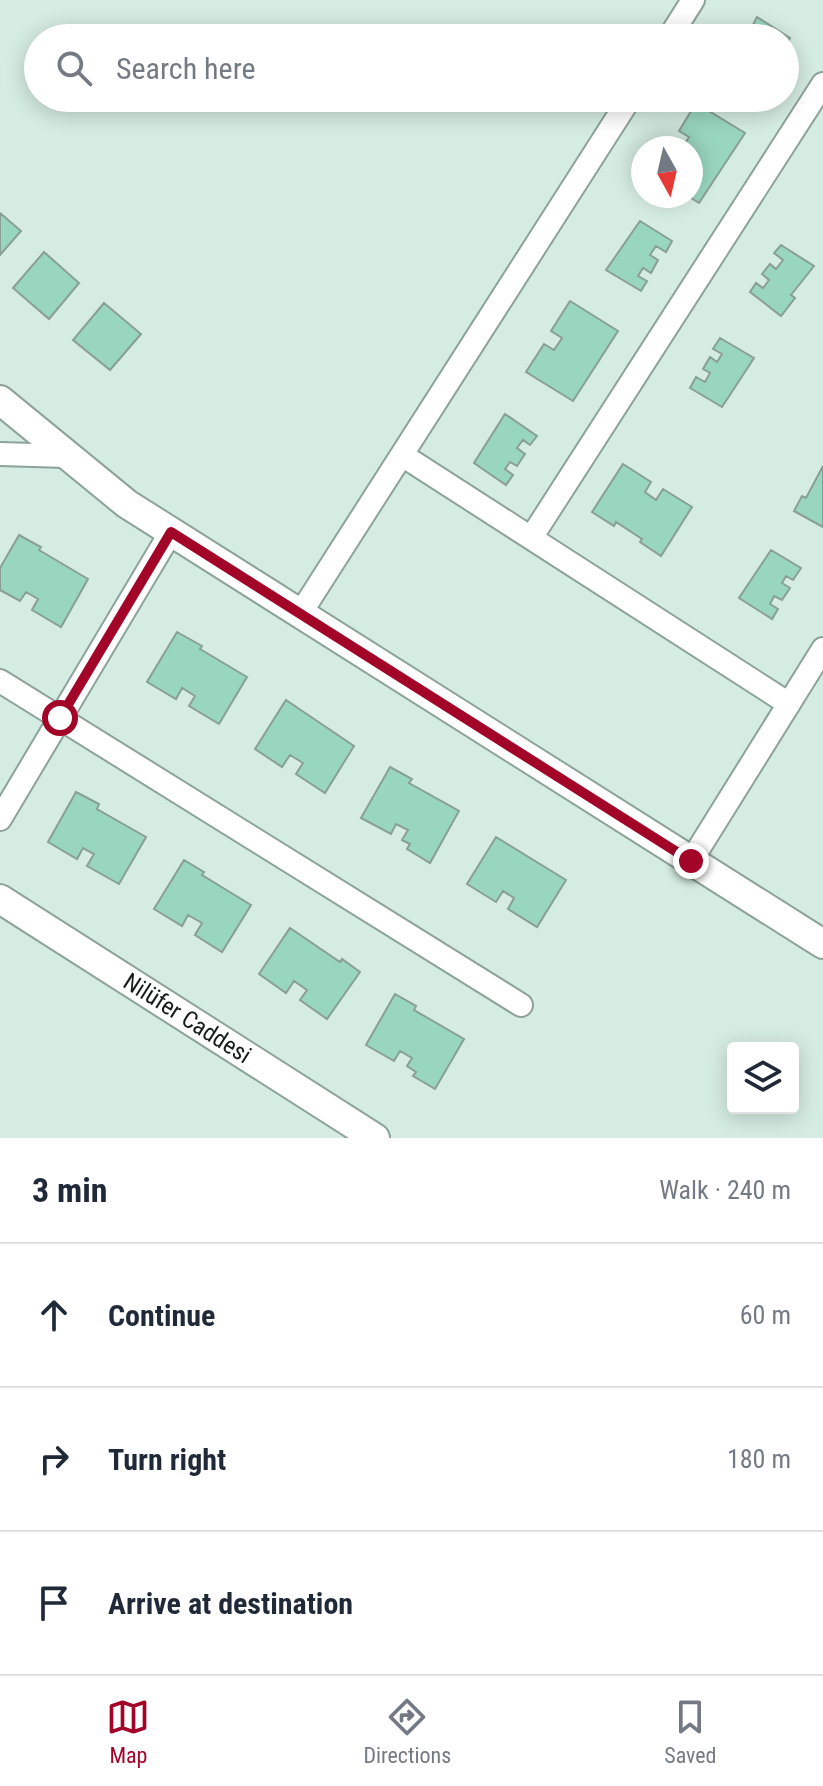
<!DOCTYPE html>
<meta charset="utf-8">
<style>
:root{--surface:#fff;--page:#f2f2f3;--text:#1f2937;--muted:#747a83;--line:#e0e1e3;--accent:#a30529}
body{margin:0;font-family:"Roboto Condensed",sans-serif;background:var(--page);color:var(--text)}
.controls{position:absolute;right:24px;bottom:24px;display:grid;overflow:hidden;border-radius:8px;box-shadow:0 4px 20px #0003}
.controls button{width:72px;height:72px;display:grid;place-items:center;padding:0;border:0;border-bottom:2px solid var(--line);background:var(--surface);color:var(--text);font:40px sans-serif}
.compass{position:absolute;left:631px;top:136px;width:72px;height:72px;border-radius:50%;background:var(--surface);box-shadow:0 4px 20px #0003;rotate:172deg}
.stop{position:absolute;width:24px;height:24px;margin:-18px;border:6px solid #a30529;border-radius:50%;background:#fff}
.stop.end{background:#a30529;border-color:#fff;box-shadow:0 2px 8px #0008}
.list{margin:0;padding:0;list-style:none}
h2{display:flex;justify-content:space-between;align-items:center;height:104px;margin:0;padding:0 32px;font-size:34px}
h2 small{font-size:26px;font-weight:400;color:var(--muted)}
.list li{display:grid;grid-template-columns:52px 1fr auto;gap:24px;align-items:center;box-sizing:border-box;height:144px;padding:0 32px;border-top:2px solid var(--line)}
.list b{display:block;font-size:30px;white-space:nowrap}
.list em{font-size:26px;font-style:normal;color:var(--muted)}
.icon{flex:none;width:44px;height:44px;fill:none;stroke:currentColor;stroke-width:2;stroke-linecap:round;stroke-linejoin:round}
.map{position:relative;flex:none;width:823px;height:1138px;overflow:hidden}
.search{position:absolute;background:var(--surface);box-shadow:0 4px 20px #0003;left:24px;right:24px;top:24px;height:88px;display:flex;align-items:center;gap:20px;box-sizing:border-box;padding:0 28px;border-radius:44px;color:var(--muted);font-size:30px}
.sheet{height:536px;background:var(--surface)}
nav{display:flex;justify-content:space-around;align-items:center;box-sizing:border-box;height:112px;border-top:2px solid var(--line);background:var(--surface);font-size:22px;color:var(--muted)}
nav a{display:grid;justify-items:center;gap:4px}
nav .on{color:var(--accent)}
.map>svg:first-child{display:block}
.building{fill:#99d6bf;stroke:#899f96;stroke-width:2}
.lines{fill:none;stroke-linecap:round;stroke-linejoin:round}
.minor-casing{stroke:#8da39a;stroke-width:26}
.tertiary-casing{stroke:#8da39a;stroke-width:32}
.minor{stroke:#fff;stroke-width:22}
.tertiary{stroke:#fff;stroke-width:28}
.route{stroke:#a30529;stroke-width:10}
.labels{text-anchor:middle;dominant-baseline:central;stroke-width:7;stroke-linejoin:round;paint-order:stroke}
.street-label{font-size:24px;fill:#151d1a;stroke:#d5ece2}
</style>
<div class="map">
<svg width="823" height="1138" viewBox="0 0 823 1138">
<rect width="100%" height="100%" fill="#d5ece2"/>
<path class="building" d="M 757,17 L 790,38 L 785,46 L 785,38 L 746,38 Z
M 696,103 L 745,133 L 699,203 L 688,196 L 691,196 L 691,148 L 682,148 L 689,137 L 679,131 Z
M 0,213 L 21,231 L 0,255 Z
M 640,221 L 672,241 L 666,252 L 656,246 L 650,255 L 658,260 L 651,273 L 643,268 L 638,276 L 647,281 L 641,291 L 606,270 Z
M 781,245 L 814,266 L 791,295 L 795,298 L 781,316 L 750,292 L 756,283 L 763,288 L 769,280 L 762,274 L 770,264 L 776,269 L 783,260 L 774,253 Z
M 44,252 L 79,283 L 49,319 L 13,288 Z
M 570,301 L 618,331 L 573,401 L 526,372 L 544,344 L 554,350 L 562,338 L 551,331 Z
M 104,303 L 141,334 L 110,370 L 73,340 Z
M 720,338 L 754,358 L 722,407 L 690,388 L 696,377 L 705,382 L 710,373 L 703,369 L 710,357 L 717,362 L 722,354 L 713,349 Z
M 505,414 L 537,436 L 530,445 L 523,440 L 517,448 L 525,454 L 517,466 L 510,462 L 505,469 L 513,475 L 506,485 L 474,463 Z
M 623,464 L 651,482 L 645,492 L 656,500 L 663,489 L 692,507 L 661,556 L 640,542 L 642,539 L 616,522 L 614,526 L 592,512 Z
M 823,466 L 823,527 L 794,511 L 802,496 L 806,498 Z
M 19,535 L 41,547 L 39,550 L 88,579 L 61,627 L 32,610 L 38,599 L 26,592 L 20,601 L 0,590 L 0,568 Z
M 771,550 L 801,568 L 793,580 L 786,576 L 782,583 L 790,588 L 782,600 L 774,596 L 770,604 L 778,609 L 772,619 L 739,598 Z
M 177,632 L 202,646 L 200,649 L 247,677 L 219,724 L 189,706 L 195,696 L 182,688 L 176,699 L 147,682 Z
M 286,700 L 354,746 L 325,793 L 296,774 L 303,763 L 290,755 L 282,767 L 255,749 Z
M 390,767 L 412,779 L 409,783 L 459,811 L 430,863 L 407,849 L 410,844 L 402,840 L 408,830 L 396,824 L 391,834 L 361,818 Z
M 76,792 L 99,804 L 97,809 L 146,837 L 119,884 L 87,866 L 94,854 L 83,848 L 77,859 L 48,842 Z
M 496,837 L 566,880 L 537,927 L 508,909 L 514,898 L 503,891 L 496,902 L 467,884 Z
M 184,860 L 204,872 L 202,875 L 251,905 L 222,952 L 195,935 L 202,923 L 188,915 L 182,926 L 154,909 Z
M 290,928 L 340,962 L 342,959 L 360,972 L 327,1019 L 300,1000 L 307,990 L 294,981 L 286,993 L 259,974 Z
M 395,994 L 416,1006 L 414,1010 L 464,1039 L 435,1089 L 413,1076 L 416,1072 L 407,1066 L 412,1058 L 400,1051 L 394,1061 L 366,1045 Z"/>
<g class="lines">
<defs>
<path id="minor" d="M 669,38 L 693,0
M 0,454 L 66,456
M 402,455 L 789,704
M 531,538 L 823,84
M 300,614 L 630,98
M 0,681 L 521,1005
M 0,819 L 171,532
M 691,861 L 823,649"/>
<g id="tertiary">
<path d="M 0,400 L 127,504 L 823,944"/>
<path id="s1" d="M 0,899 L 375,1138"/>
</g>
</defs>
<use href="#minor" class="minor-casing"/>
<use href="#tertiary" class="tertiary-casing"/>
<use href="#minor" class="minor"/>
<use href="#tertiary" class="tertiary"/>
</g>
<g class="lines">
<path class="route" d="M 60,718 L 171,532 L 691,861"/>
</g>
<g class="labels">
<g class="street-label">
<text stroke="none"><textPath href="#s1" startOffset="222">Nilüfer Caddesi</textPath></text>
</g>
</g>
</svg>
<div class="controls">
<button><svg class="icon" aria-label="layers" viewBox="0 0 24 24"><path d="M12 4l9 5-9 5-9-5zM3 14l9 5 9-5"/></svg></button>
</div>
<svg class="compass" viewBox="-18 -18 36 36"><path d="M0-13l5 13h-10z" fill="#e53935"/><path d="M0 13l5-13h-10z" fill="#747a83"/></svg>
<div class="stop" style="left:60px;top:718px"></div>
<div class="stop end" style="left:691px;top:861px"></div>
<div class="search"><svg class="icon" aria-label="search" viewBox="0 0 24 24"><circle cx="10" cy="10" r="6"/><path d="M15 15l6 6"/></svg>Search here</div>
</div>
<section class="sheet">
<h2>3 min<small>Walk · 240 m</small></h2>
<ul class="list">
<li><svg class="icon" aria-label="ahead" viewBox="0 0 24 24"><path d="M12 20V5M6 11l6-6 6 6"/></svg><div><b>Continue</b></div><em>60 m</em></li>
<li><svg class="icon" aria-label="right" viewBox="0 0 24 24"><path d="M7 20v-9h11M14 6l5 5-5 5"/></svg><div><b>Turn right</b></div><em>180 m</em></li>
<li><svg class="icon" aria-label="arrive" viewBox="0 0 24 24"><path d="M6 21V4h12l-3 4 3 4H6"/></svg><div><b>Arrive at destination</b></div></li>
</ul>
</section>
<nav>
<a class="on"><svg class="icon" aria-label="map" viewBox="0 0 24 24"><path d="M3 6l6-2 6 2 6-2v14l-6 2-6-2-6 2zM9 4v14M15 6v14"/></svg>Map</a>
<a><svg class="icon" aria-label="directions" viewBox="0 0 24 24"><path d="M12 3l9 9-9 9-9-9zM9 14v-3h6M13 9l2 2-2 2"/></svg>Directions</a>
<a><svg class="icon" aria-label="saved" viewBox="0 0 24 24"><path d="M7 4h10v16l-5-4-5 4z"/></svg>Saved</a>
</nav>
